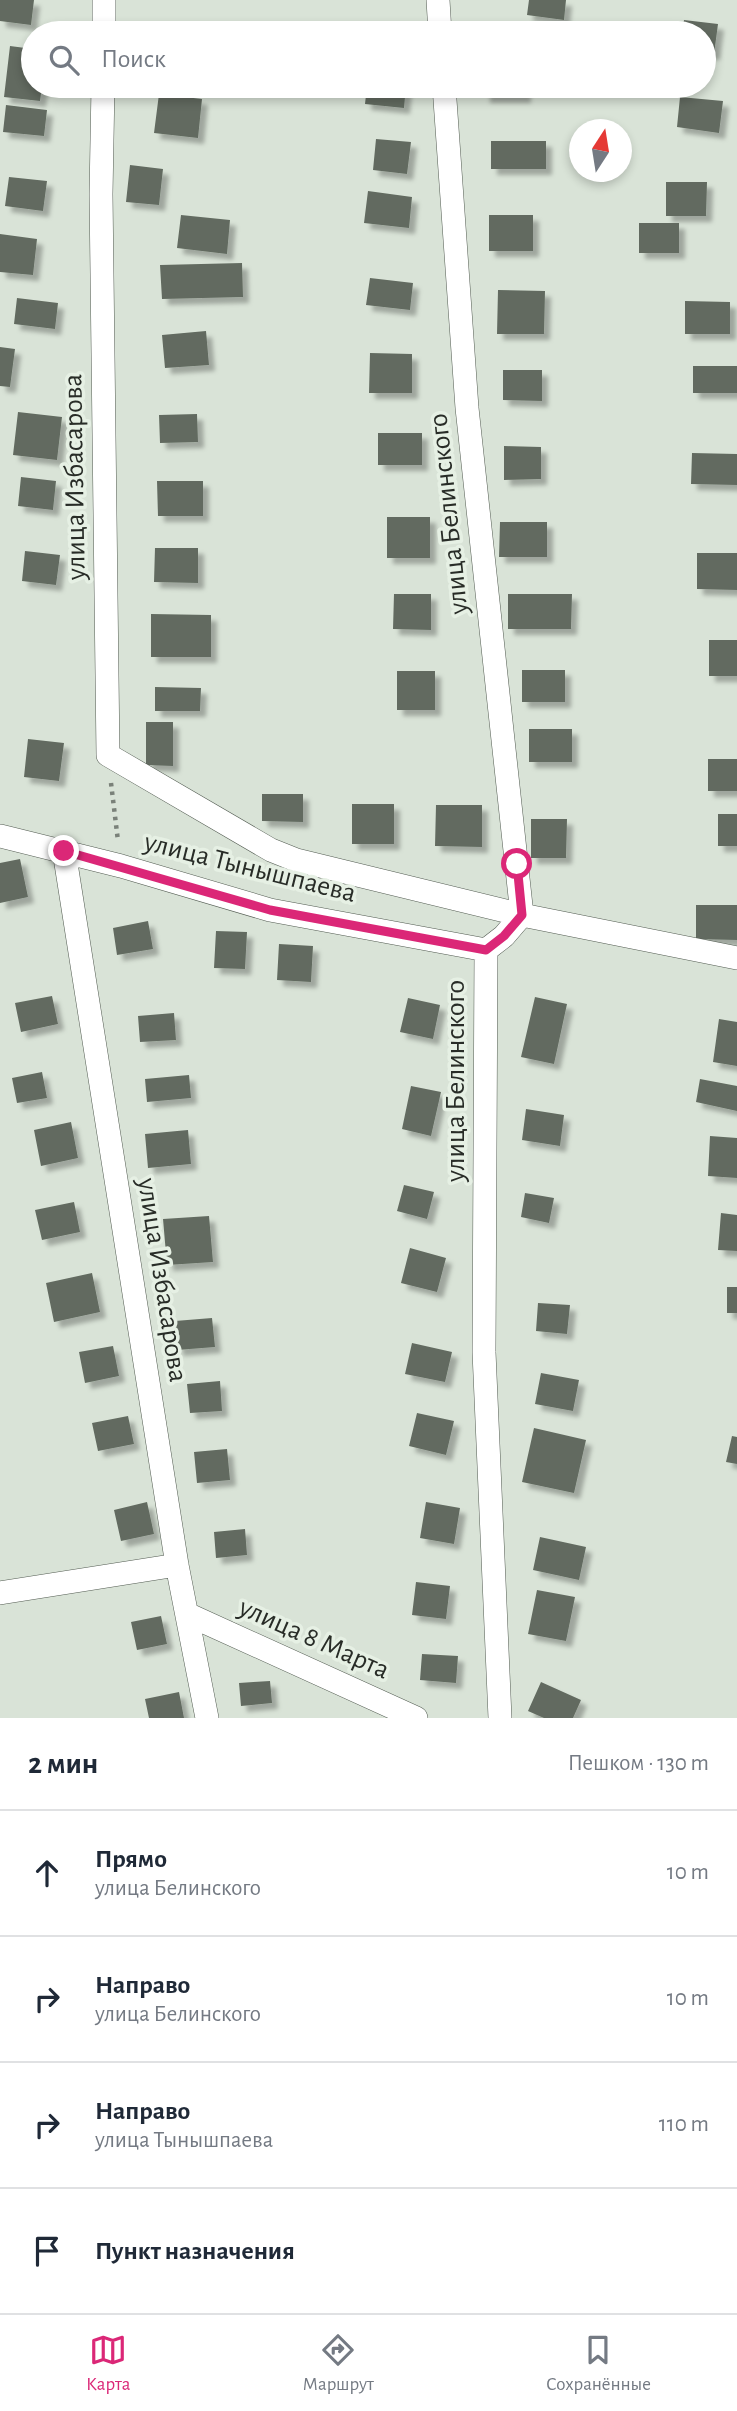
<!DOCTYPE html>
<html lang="ru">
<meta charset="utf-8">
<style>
:root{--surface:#fff;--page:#f2f2f3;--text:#1f2937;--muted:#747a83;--line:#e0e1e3;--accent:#db2777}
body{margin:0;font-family:"Alegreya Sans",sans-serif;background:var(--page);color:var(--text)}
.compass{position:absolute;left:569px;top:119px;width:63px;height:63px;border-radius:50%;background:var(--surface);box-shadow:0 4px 10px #0003;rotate:12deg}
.stop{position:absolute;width:21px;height:21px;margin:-16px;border:5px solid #db2777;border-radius:50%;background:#fff}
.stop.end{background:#db2777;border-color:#fff;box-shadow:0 2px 7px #0008}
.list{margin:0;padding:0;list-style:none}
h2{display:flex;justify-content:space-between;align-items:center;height:91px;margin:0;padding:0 28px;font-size:30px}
h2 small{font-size:23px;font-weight:400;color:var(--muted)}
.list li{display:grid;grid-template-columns:46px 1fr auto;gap:21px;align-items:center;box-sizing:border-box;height:126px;padding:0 28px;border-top:2px solid var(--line)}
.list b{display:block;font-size:26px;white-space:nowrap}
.list p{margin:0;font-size:23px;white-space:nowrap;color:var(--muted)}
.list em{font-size:23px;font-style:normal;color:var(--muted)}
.icon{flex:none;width:38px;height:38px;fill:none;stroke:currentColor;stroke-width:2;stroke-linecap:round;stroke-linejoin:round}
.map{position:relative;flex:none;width:737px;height:1718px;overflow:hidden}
.search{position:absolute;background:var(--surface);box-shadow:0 4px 10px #0003;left:21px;right:21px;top:21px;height:77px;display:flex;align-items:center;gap:18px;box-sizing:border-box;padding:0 24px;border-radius:38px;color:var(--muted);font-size:26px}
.sheet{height:595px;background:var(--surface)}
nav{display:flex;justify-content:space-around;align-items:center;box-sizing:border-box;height:98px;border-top:2px solid var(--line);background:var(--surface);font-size:19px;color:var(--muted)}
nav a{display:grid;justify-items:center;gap:4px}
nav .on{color:var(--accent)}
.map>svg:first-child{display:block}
.building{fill:#626b60;filter:url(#shadow)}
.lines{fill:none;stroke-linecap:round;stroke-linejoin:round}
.street-casing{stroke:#535c52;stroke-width:24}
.path{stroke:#7a8179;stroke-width:4.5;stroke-dasharray:3.5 5;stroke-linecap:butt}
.street{stroke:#fff;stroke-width:23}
.route{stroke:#db2777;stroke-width:9}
.labels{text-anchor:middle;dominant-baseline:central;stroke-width:7;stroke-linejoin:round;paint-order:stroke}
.street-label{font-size:28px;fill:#282c27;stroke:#e6f0e4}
</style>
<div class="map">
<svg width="737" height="1718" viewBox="0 0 737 1718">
<defs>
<filter id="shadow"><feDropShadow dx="6" dy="6" stdDeviation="2" flood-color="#0004"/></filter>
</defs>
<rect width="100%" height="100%" fill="#d9e3d7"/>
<path class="building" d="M 0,0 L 34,0 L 31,25 L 0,21 Z
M 529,0 L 566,0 L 564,20 L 527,15 Z
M 684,20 L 718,24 L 714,54 L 704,53 L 704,33 L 682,33 Z
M 10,46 L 33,49 L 33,86 L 42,86 L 40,101 L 4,97 Z
M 367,86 L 406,86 L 404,108 L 365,104 Z
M 484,86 L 525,86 L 525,97 L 484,97 Z
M 159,94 L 202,99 L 198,138 L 154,133 Z
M 680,97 L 723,101 L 719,133 L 677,127 Z
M 6,105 L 47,110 L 44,136 L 3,132 Z
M 376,139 L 411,142 L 407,174 L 373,170 Z
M 491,141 L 546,141 L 546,169 L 491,169 Z
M 130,165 L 163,169 L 159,205 L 126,202 Z
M 9,177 L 47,181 L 43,211 L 5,206 Z
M 666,182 L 707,182 L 706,216 L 666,216 Z
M 368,191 L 412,197 L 409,228 L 364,223 Z
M 181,215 L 230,220 L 227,254 L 177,248 Z
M 489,215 L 533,215 L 533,251 L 489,251 Z
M 639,223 L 679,223 L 679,253 L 639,253 Z
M 0,234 L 37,239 L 33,275 L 0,272 Z
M 242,263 L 243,297 L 162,299 L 160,265 Z
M 370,278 L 413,283 L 410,310 L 366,305 Z
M 498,290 L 545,291 L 544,334 L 497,334 Z
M 17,298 L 58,303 L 55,329 L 14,324 Z
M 685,301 L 730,302 L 730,334 L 685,334 Z
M 206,331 L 209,365 L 165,368 L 162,335 Z
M 0,347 L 15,349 L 10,387 L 0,386 Z
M 370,353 L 412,354 L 412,393 L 369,393 Z
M 693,366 L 737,366 L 737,393 L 693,393 Z
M 503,370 L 542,370 L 542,401 L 503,400 Z
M 18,412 L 62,417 L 57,460 L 13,455 Z
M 197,414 L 198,442 L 160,443 L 159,415 Z
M 378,433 L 422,433 L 422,465 L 378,465 Z
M 504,446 L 541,447 L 541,479 L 504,480 Z
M 692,453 L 737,454 L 737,485 L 691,484 Z
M 21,477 L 56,481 L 53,510 L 18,506 Z
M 157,481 L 203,481 L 203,516 L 158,516 Z
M 387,517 L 430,517 L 430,558 L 387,558 Z
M 500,522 L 547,522 L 547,557 L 499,557 Z
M 155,548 L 198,548 L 198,583 L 154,582 Z
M 25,551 L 60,555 L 56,585 L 22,581 Z
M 697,553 L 737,553 L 737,590 L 697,589 Z
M 394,594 L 431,594 L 431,630 L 393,629 Z
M 508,594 L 572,594 L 571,629 L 508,629 Z
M 151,614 L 211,615 L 211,657 L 151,657 Z
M 709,640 L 737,640 L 737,676 L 709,676 Z
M 522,670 L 565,670 L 565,702 L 522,702 Z
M 397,671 L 435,671 L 435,710 L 397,710 Z
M 155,687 L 201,688 L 200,711 L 155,711 Z
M 146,722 L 173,722 L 173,766 L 146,765 Z
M 529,729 L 572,729 L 572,762 L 529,762 Z
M 28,739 L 64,743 L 59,781 L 24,777 Z
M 708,759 L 737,759 L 737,791 L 708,791 Z
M 262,794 L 303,794 L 303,822 L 262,821 Z
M 352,804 L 394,804 L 394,844 L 352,844 Z
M 436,805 L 482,805 L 482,847 L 435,846 Z
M 718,814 L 737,814 L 737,846 L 718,846 Z
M 531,819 L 567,819 L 566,858 L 531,858 Z
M 20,859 L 28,897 L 0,903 L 0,863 Z
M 696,905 L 737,905 L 737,940 L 696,939 Z
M 148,921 L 153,949 L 117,955 L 113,928 Z
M 216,931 L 247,932 L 245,969 L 214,968 Z
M 279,944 L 313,946 L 311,982 L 277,980 Z
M 52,996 L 58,1024 L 21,1032 L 15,1003 Z
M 535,997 L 567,1004 L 554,1064 L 521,1057 Z
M 408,998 L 440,1005 L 433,1039 L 400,1032 Z
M 174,1013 L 176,1040 L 140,1042 L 138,1016 Z
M 719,1019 L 737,1022 L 737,1066 L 713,1062 Z
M 42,1072 L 47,1098 L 17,1103 L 12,1078 Z
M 189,1075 L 191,1098 L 147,1102 L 145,1079 Z
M 700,1079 L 737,1086 L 737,1111 L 696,1102 Z
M 411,1086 L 441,1092 L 431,1136 L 402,1129 Z
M 526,1109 L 564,1115 L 560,1146 L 522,1140 Z
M 71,1122 L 78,1158 L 41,1166 L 34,1130 Z
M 188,1130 L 191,1164 L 148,1168 L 145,1134 Z
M 710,1136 L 737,1138 L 737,1178 L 708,1176 Z
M 404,1185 L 434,1192 L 427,1219 L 397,1211 Z
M 525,1193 L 554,1198 L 549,1223 L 521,1217 Z
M 74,1202 L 80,1232 L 42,1240 L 35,1210 Z
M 721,1213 L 737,1215 L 737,1251 L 718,1250 Z
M 209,1216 L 213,1262 L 167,1265 L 163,1219 Z
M 410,1248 L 446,1258 L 437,1292 L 401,1283 Z
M 92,1273 L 100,1312 L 54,1322 L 46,1283 Z
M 727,1287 L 737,1287 L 737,1313 L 727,1313 Z
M 538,1303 L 570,1305 L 567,1334 L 536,1331 Z
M 212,1318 L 215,1347 L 177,1350 L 175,1321 Z
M 412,1343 L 452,1352 L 445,1382 L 405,1374 Z
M 113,1346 L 119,1376 L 85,1383 L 79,1352 Z
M 541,1373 L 579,1380 L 573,1411 L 535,1404 Z
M 220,1381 L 222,1411 L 190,1413 L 187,1384 Z
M 417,1413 L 454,1421 L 446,1455 L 409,1446 Z
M 128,1416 L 134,1444 L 98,1451 L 92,1423 Z
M 534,1428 L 586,1440 L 574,1493 L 522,1482 Z
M 732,1436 L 737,1437 L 737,1464 L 726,1462 Z
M 227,1449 L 230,1480 L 197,1483 L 194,1452 Z
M 147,1502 L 154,1534 L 121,1541 L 114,1510 Z
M 426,1502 L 460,1508 L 454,1544 L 420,1538 Z
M 245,1529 L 247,1555 L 216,1558 L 214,1532 Z
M 540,1537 L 586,1547 L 579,1580 L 533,1570 Z
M 416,1582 L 450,1586 L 446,1619 L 412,1615 Z
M 537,1590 L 575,1597 L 566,1641 L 528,1634 Z
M 161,1616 L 167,1644 L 137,1650 L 131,1622 Z
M 422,1654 L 458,1656 L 456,1683 L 420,1680 Z
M 270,1681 L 272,1703 L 241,1706 L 239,1683 Z
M 541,1682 L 581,1700 L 573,1718 L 544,1718 L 528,1711 Z
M 179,1692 L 184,1718 L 149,1718 L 145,1699 Z"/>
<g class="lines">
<defs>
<path id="street" d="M 438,0 L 440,33
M 104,33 L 104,0
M 103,86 L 101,194 L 108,755 L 271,850 L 296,860 L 522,915 L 737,958
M 444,86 L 467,408 L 522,915 L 504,936 L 486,950 L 484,1352 L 500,1718
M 0,836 L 121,866 L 270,910 L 486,950
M 64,851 L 177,1565 L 207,1718
M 0,1593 L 177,1565
M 187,1614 L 416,1718"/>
</defs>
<use href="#street" class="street-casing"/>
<path class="path" d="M 111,783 L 118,841"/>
<use href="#street" class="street"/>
</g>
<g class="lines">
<path class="route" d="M 64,851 L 270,910 L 486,950 L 504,936 L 522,915 L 517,864"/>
</g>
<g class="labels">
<g class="street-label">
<text transform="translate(75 477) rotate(-91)">улица Избасарова</text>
<text transform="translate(449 514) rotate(-96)">улица Белинского</text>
<text transform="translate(250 868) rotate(14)">улица Тынышпаева</text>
<text transform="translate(456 1081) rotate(-90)">улица Белинского</text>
<text transform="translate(162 1280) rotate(81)">улица Избасарова</text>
<text transform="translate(314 1639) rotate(24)">улица 8 Марта</text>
</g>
</g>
</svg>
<svg class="compass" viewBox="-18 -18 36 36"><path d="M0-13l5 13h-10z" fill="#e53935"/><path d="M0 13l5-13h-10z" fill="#747a83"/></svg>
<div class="stop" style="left:517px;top:864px"></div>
<div class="stop end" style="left:64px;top:851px"></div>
<div class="search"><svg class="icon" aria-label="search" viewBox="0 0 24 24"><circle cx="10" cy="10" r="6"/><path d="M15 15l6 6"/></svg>Поиск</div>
</div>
<section class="sheet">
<h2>2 мин<small>Пешком · 130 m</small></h2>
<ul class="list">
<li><svg class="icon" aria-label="ahead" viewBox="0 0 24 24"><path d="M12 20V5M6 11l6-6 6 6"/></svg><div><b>Прямо</b><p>улица Белинского</p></div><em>10 m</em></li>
<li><svg class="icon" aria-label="right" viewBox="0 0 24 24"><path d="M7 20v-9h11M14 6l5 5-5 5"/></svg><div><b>Направо</b><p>улица Белинского</p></div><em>10 m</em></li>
<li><svg class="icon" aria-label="right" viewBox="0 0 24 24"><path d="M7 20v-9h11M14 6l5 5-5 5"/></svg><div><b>Направо</b><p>улица Тынышпаева</p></div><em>110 m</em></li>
<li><svg class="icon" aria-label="arrive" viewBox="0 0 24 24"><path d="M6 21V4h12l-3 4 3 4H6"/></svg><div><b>Пункт назначения</b></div></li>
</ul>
</section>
<nav>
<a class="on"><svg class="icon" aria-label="map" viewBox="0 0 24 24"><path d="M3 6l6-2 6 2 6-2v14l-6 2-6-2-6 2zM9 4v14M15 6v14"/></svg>Карта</a>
<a><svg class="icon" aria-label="directions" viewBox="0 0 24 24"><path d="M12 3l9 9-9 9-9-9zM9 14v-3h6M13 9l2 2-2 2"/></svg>Маршрут</a>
<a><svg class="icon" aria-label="saved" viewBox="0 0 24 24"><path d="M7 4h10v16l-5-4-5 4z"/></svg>Сохранённые</a>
</nav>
